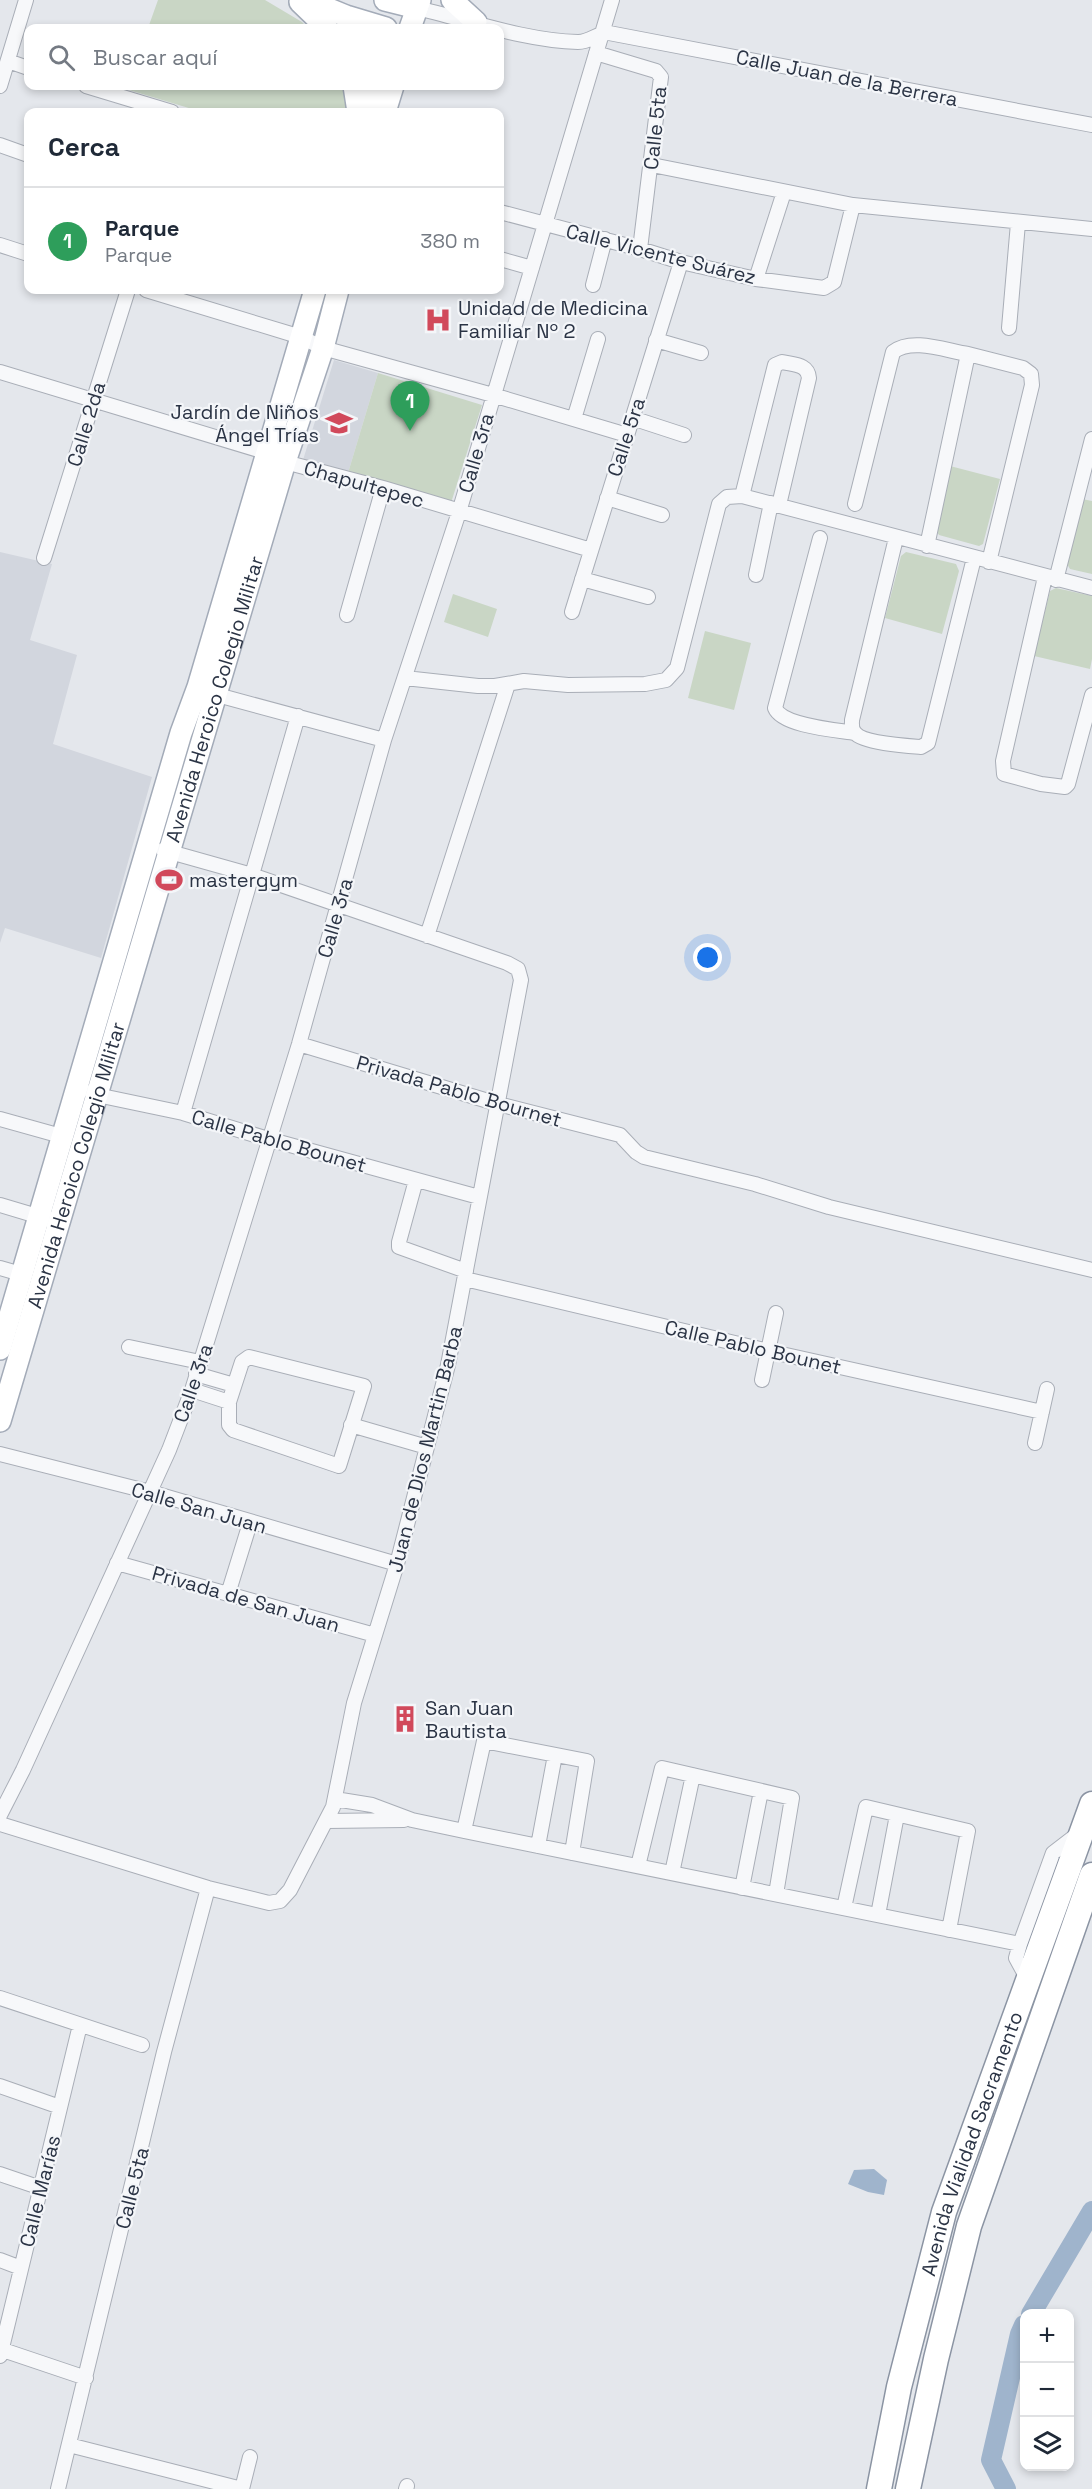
<!DOCTYPE html>
<html lang="es">
<meta charset="utf-8">
<style>
:root{--surface:#fff;--page:#f2f2f3;--text:#1f2937;--muted:#747a83;--line:#e0e1e3;--accent:#d1495b}
body{margin:0;font-family:"Space Grotesk",sans-serif;background:var(--page);color:var(--text)}
.controls{position:absolute;right:18px;bottom:18px;display:grid;overflow:hidden;border-radius:12px;box-shadow:0 3px 9px #0003}
.controls button{width:54px;height:54px;display:grid;place-items:center;padding:0;border:0;border-bottom:2px solid var(--line);background:var(--surface);color:var(--text);font:30px sans-serif}
.you{position:absolute;left:708px;top:958px;width:21px;height:21px;margin:-15px;border:4px solid #fff;border-radius:50%;background:#1a73e8;box-shadow:0 0 0 9px #1a73e833}
.badge{display:grid;place-items:center;width:39px;height:39px;border-radius:50%;background:var(--accent);color:#fff;font-size:20px;font-weight:700}
.pin{position:absolute;translate:-50% -50px;filter:drop-shadow(0 2px 3px #0008)}
.pin::after{content:'';position:absolute;top:32px;width:21px;height:18px;background:inherit;clip-path:polygon(0 0,100% 0,50% 100%)}
.list{margin:0;padding:0;list-style:none}
h2{display:flex;justify-content:space-between;align-items:center;height:78px;margin:0;padding:0 24px;font-size:26px}
h2 small{font-size:20px;font-weight:400;color:var(--muted)}
.list li{display:grid;grid-template-columns:39px 1fr auto;gap:18px;align-items:center;box-sizing:border-box;height:108px;padding:0 24px;border-top:2px solid var(--line)}
.list b{display:block;font-size:22px;white-space:nowrap}
.list p{margin:0;font-size:20px;white-space:nowrap;color:var(--muted)}
.list em{font-size:20px;font-style:normal;color:var(--muted)}
.icon{flex:none;width:33px;height:33px;fill:none;stroke:currentColor;stroke-width:2;stroke-linecap:round;stroke-linejoin:round}
.map{position:relative;flex:none;width:1092px;height:2489px;overflow:hidden}
.search{position:absolute;background:var(--surface);box-shadow:0 3px 9px #0003;left:24px;top:24px;width:480px;height:66px;display:flex;align-items:center;gap:15px;box-sizing:border-box;padding:0 21px;border-radius:12px;color:var(--muted);font-size:22px}
.panel{position:absolute;background:var(--surface);box-shadow:0 3px 9px #0003;left:24px;top:108px;width:480px;height:186px;border-radius:12px}
.map>svg:first-child{display:block}
.built{fill:#d2d6de}
.green{fill:#c9d6c5}
.water{fill:#9fb4cc}
.lines{fill:none;stroke-linecap:round;stroke-linejoin:round}
.river{stroke:#9fb4cc;stroke-width:20}
.street-casing{stroke:#a9aeb7;stroke-width:16}
.primary-casing{stroke:#a3abb8;stroke-width:24}
.highway-casing{stroke:#8b94a3;stroke-width:27}
.street{stroke:#f7f8fa;stroke-width:14}
.primary{stroke:#fff;stroke-width:21}
.highway{stroke:#fff;stroke-width:24}
.labels{text-anchor:middle;dominant-baseline:central;stroke-width:4.5;stroke-linejoin:round;paint-order:stroke}
.street-label{font-size:20px;fill:#2b3445;stroke:#f4f6f9}
.poi-label{font-size:20px;fill:#2b3445;stroke:#f4f6f9;text-anchor:start}
</style>
<div class="map">
<svg width="1092" height="2489" viewBox="0 0 1092 2489">
<rect width="100%" height="100%" fill="#e4e7ec"/>
<path class="built" d="M 334,360 L 378,373 L 348,473 L 303,460 Z
M 0,552 L 52,564 L 30,640 L 77,655 L 53,744 L 152,777 L 101,958 L 5,928 L 0,943 Z"/>
<path class="green" d="M 158,0 L 265,0 L 302,22 L 308,28 L 148,28 Z
M 130,86 L 344,86 L 349,112 L 202,112 L 129,90 Z
M 378,373 L 482,405 L 450,506 L 348,473 Z
M 950,466 L 1000,479 L 983,544 L 979,546 L 939,535 L 935,529 Z
M 1082,499 L 1092,501 L 1092,574 L 1070,569 L 1067,564 Z
M 906,552 L 956,564 L 959,571 L 942,634 L 885,618 L 901,556 Z
M 1056,588 L 1092,596 L 1092,659 L 1090,669 L 1034,656 L 1050,591 Z
M 453,594 L 497,609 L 488,637 L 444,622 Z
M 705,631 L 751,643 L 734,710 L 688,698 Z"/>
<path class="water" d="M 874,2169 L 887,2180 L 884,2195 L 868,2192 L 848,2184 L 854,2170 Z"/>
<g class="lines">
<path class="river" d="M 1031,2314 L 1092,2211
M 1006,2489 L 991,2460 L 1020,2334 L 1024,2325"/>
<defs>
<path id="street" d="M 417,8 C 468,20 526,41 578,42 C 591,42 598,32 609,33 L 1092,125
M 596,53 L 656,71 L 661,77 L 640,249
M 8,61 L 28,68
M 0,86 L 26,0
M 86,86 L 172,112
M 0,145 L 28,155
M 652,165 L 853,205 L 1092,229
M 500,212 L 640,249 L 681,262 L 756,279 L 824,288 L 834,282 L 853,205
M 0,245 L 28,254
M 500,259 L 532,268
M 756,279 L 784,192
M 593,285 L 605,239
M 146,290 L 301,337 L 323,348 L 493,395 L 627,435
M 1009,328 L 1018,223
M 656,340 L 701,353
M 0,372 L 265,452 L 285,462 L 383,488 L 591,550
M 632,418 L 684,435
M 574,419 L 598,339
M 742,496 L 775,365 L 782,362 C 794,365 808,364 809,378 L 779,505
M 607,498 L 662,515
M 855,504 L 893,352 C 912,337 947,351 968,354
M 820,538 L 775,708 C 782,726 836,730 855,733
M 896,538 L 852,720 C 852,725 851,729 855,733 C 863,743 908,746 921,747 L 928,743 L 974,558
M 927,546 L 968,354 L 1023,368 L 1031,374 L 1032,385 L 989,562
M 44,558 L 128,290
M 756,575 L 771,503
M 1045,577 L 1003,761 L 1004,774 L 1041,784 L 1065,787 L 1068,784 L 1092,695
M 582,579 L 648,597
M 1056,580 L 1092,439
M 572,612 L 681,262
M 347,615 L 383,488
M 405,678 L 478,686 L 495,686 L 524,681 L 568,685 L 645,684 L 666,680 L 677,668 L 719,504 L 727,497 L 742,496 L 1092,588
M 210,693 L 384,740
M 427,936 L 508,684
M 299,1044 L 498,1104 L 620,1135 L 636,1152 L 644,1157 L 755,1184 L 829,1207 L 1092,1270
M 91,1092 L 97,1095 L 183,1113 L 268,1139 L 479,1197
M 183,1113 L 298,716
M 0,1119 L 61,1136
M 416,1180 L 399,1242 L 399,1247 L 466,1271
M 0,1205 L 47,1219
M 0,1268 L 21,1274
M 465,1279 L 768,1351 L 1042,1412
M 129,1347 L 200,1362
M 249,1357 L 364,1386 L 339,1466 L 233,1430 L 229,1425 L 229,1402 L 242,1362 Z
M 196,1374 L 234,1385
M 762,1380 L 776,1313
M 192,1390 L 229,1402
M 351,1425 L 427,1447
M 1035,1443 L 1047,1389
M 0,1454 L 150,1492 L 397,1564
M 117,1563 L 375,1635
M 228,1594 L 250,1523
M 335,1799 L 372,1805 L 412,1820 L 464,1831 L 1020,1944
M 0,1815 L 23,1770 L 169,1450 L 192,1390 L 299,1044 L 384,740 L 459,512 L 612,0
M 327,1821 L 404,1820
M 0,1824 L 208,1888 L 269,1903 L 280,1901 L 290,1890 L 333,1807 L 354,1703 L 397,1564 L 448,1365 L 521,980 L 518,969 L 507,963 L 252,875 L 163,850
M 464,1831 L 484,1741 L 587,1761 L 572,1853
M 538,1846 L 555,1755
M 638,1866 L 662,1768 L 792,1798 L 776,1894
M 672,1873 L 693,1775
M 742,1888 L 761,1791
M 844,1908 L 866,1807 L 968,1831 L 949,1930
M 878,1915 L 897,1815
M 1028,1980 L 1016,1958 L 1020,1944 L 1053,1853 L 1079,1833
M 0,1998 L 142,2045
M 0,2086 L 60,2107
M 0,2174 L 41,2188
M 0,2260 L 21,2268
M 0,2349 L 86,2378
M 0,2356 L 80,2025
M 69,2445 L 242,2489
M 58,2489 L 164,2052 L 208,1888
M 242,2489 L 250,2457
M 406,2489 L 407,2486"/>
<g id="primary">
<path d="M 307,0 L 346,16 L 386,28"/>
<path d="M 385,0 L 417,8"/>
<path d="M 452,0 L 476,22"/>
<path d="M 300,2 L 327,28"/>
<path d="M 410,28 L 420,0"/>
<path d="M 354,86 L 358,112"/>
<path d="M 367,112 L 375,86"/>
<path d="M 385,112 L 393,86"/>
<path d="M 0,1349 L 181,733 L 198,687 L 315,290"/>
<path id="s1" d="M 0,1421 L 285,462 L 323,348 L 338,290"/>
</g>
<g id="highway">
<path id="s2" d="M 879,2489 L 899,2387 L 944,2212 L 1092,1804"/>
<path d="M 908,2489 L 936,2359 L 969,2226 L 1092,1875"/>
</g>
</defs>
<use href="#street" class="street-casing"/>
<use href="#primary" class="primary-casing"/>
<use href="#highway" class="highway-casing"/>
<use href="#street" class="street"/>
<use href="#primary" class="primary"/>
<use href="#highway" class="highway"/>
</g>
<defs>
<symbol id="hospital-bare" viewBox="-9 -9 18 18"><path d="M-5-5h3v3.5h4V-5h3V5h-3V1.5h-4V5h-3Z" fill="#d1495b" stroke="#f4f6f9" stroke-width="2.5" paint-order="stroke"/></symbol>
<symbol id="school-bare" viewBox="-9 -9 18 18"><path d="M0-5L7-2L0 1L-7-2ZM-4 1L0 2.5L4 1V4Q0 6-4 4Z" fill="#d1495b" stroke="#f4f6f9" stroke-width="2.5" paint-order="stroke"/></symbol>
<symbol id="stadium-bare" viewBox="-9 -9 18 18"><path d="M0-5a6.5 5 0 1 0 0 10a6.5 5 0 1 0 0-10ZM-3.5-1.8h7v3.6h-7Z" fill="#d1495b" stroke="#f4f6f9" stroke-width="2.5" paint-order="stroke"/></symbol>
<symbol id="building-bare" viewBox="-9 -9 18 18"><path d="M-4-6H4V6H1V3H-1V6H-4ZM-2.5-4.3h1.7v1.8h-1.7ZM.8-4.3h1.7v1.8H.8ZM-2.5-1h1.7V.8h-1.7ZM.8-1h1.7V.8H.8Z" fill="#d1495b" stroke="#f4f6f9" stroke-width="2.5" paint-order="stroke"/></symbol>
</defs>
<g fill-rule="evenodd">
<use href="#hospital-bare" x="419" y="301" width="38" height="38"/>
<use href="#school-bare" x="320" y="404" width="38" height="38"/>
<use href="#stadium-bare" x="150" y="861" width="38" height="38"/>
<use href="#building-bare" x="386" y="1700" width="38" height="38"/>
</g>
<g class="labels">
<g class="street-label">
<text transform="translate(847 78) rotate(11)">Calle Juan de la Berrera</text>
<text transform="translate(655 128) rotate(-84)">Calle 5ta</text>
<text transform="translate(661 254) rotate(14)">Calle Vicente Suárez</text>
<text transform="translate(86 424) rotate(-73)">Calle 2da</text>
<text transform="translate(626 437) rotate(-72)">Calle 5ra</text>
<text transform="translate(476 453) rotate(-74)">Calle 3ra</text>
<text transform="translate(364 484) rotate(16)">Chapultepec</text>
<text stroke="none"><textPath href="#s1" startOffset="753">Avenida Heroico Colegio Militar</textPath></text>
<text transform="translate(335 918) rotate(-74)">Calle 3ra</text>
<text transform="translate(459 1091) rotate(16)">Privada Pablo Bournet</text>
<text transform="translate(279 1141) rotate(16)">Calle Pablo Bounet</text>
<text stroke="none"><textPath href="#s1" startOffset="267">Avenida Heroico Colegio Militar</textPath></text>
<text transform="translate(753 1347) rotate(13)">Calle Pablo Bounet</text>
<text transform="translate(193 1383) rotate(-71)">Calle 3ra</text>
<text transform="translate(425 1449) rotate(-76)">Juan de Dios Martin Barba</text>
<text transform="translate(199 1508) rotate(16)">Calle San Juan</text>
<text transform="translate(246 1599) rotate(16)">Privada de San Juan</text>
<text stroke="none"><textPath href="#s2" startOffset="358">Avenida Vialidad Sacramento</textPath></text>
<text transform="translate(132 2188) rotate(-76)">Calle 5ta</text>
<text transform="translate(40 2191) rotate(-76)">Calle Marías</text>
</g>
<g class="poi-label">
<text x="458" y="308">Unidad de Medicina<tspan x="458" dy="23">Familiar Nº 2</tspan></text>
<text x="319" y="412" text-anchor="end">Jardín de Niños<tspan x="319" dy="23">Ángel Trías</tspan></text>
<text x="189" y="880">mastergym</text>
<text x="425" y="1708">San Juan<tspan x="425" dy="23">Bautista</tspan></text>
</g>
</g>
</svg>
<div class="controls">
<button>+</button>
<button>−</button>
<button><svg class="icon" aria-label="layers" viewBox="0 0 24 24"><path d="M12 4l9 5-9 5-9-5zM3 14l9 5 9-5"/></svg></button>
</div>
<div class="you"></div>
<div class="pin badge" style="left:410px;top:431px;background:#2e9e5b">1</div>
<div class="search"><svg class="icon" aria-label="search" viewBox="0 0 24 24"><circle cx="10" cy="10" r="6"/><path d="M15 15l6 6"/></svg>Buscar aquí</div>
<section class="panel">
<h2>Cerca<small></small></h2>
<ul class="list">
<li><span class="badge" style="background:#2e9e5b">1</span><div><b>Parque</b><p>Parque</p></div><em>380 m</em></li>
</ul>
</section>
</div>
